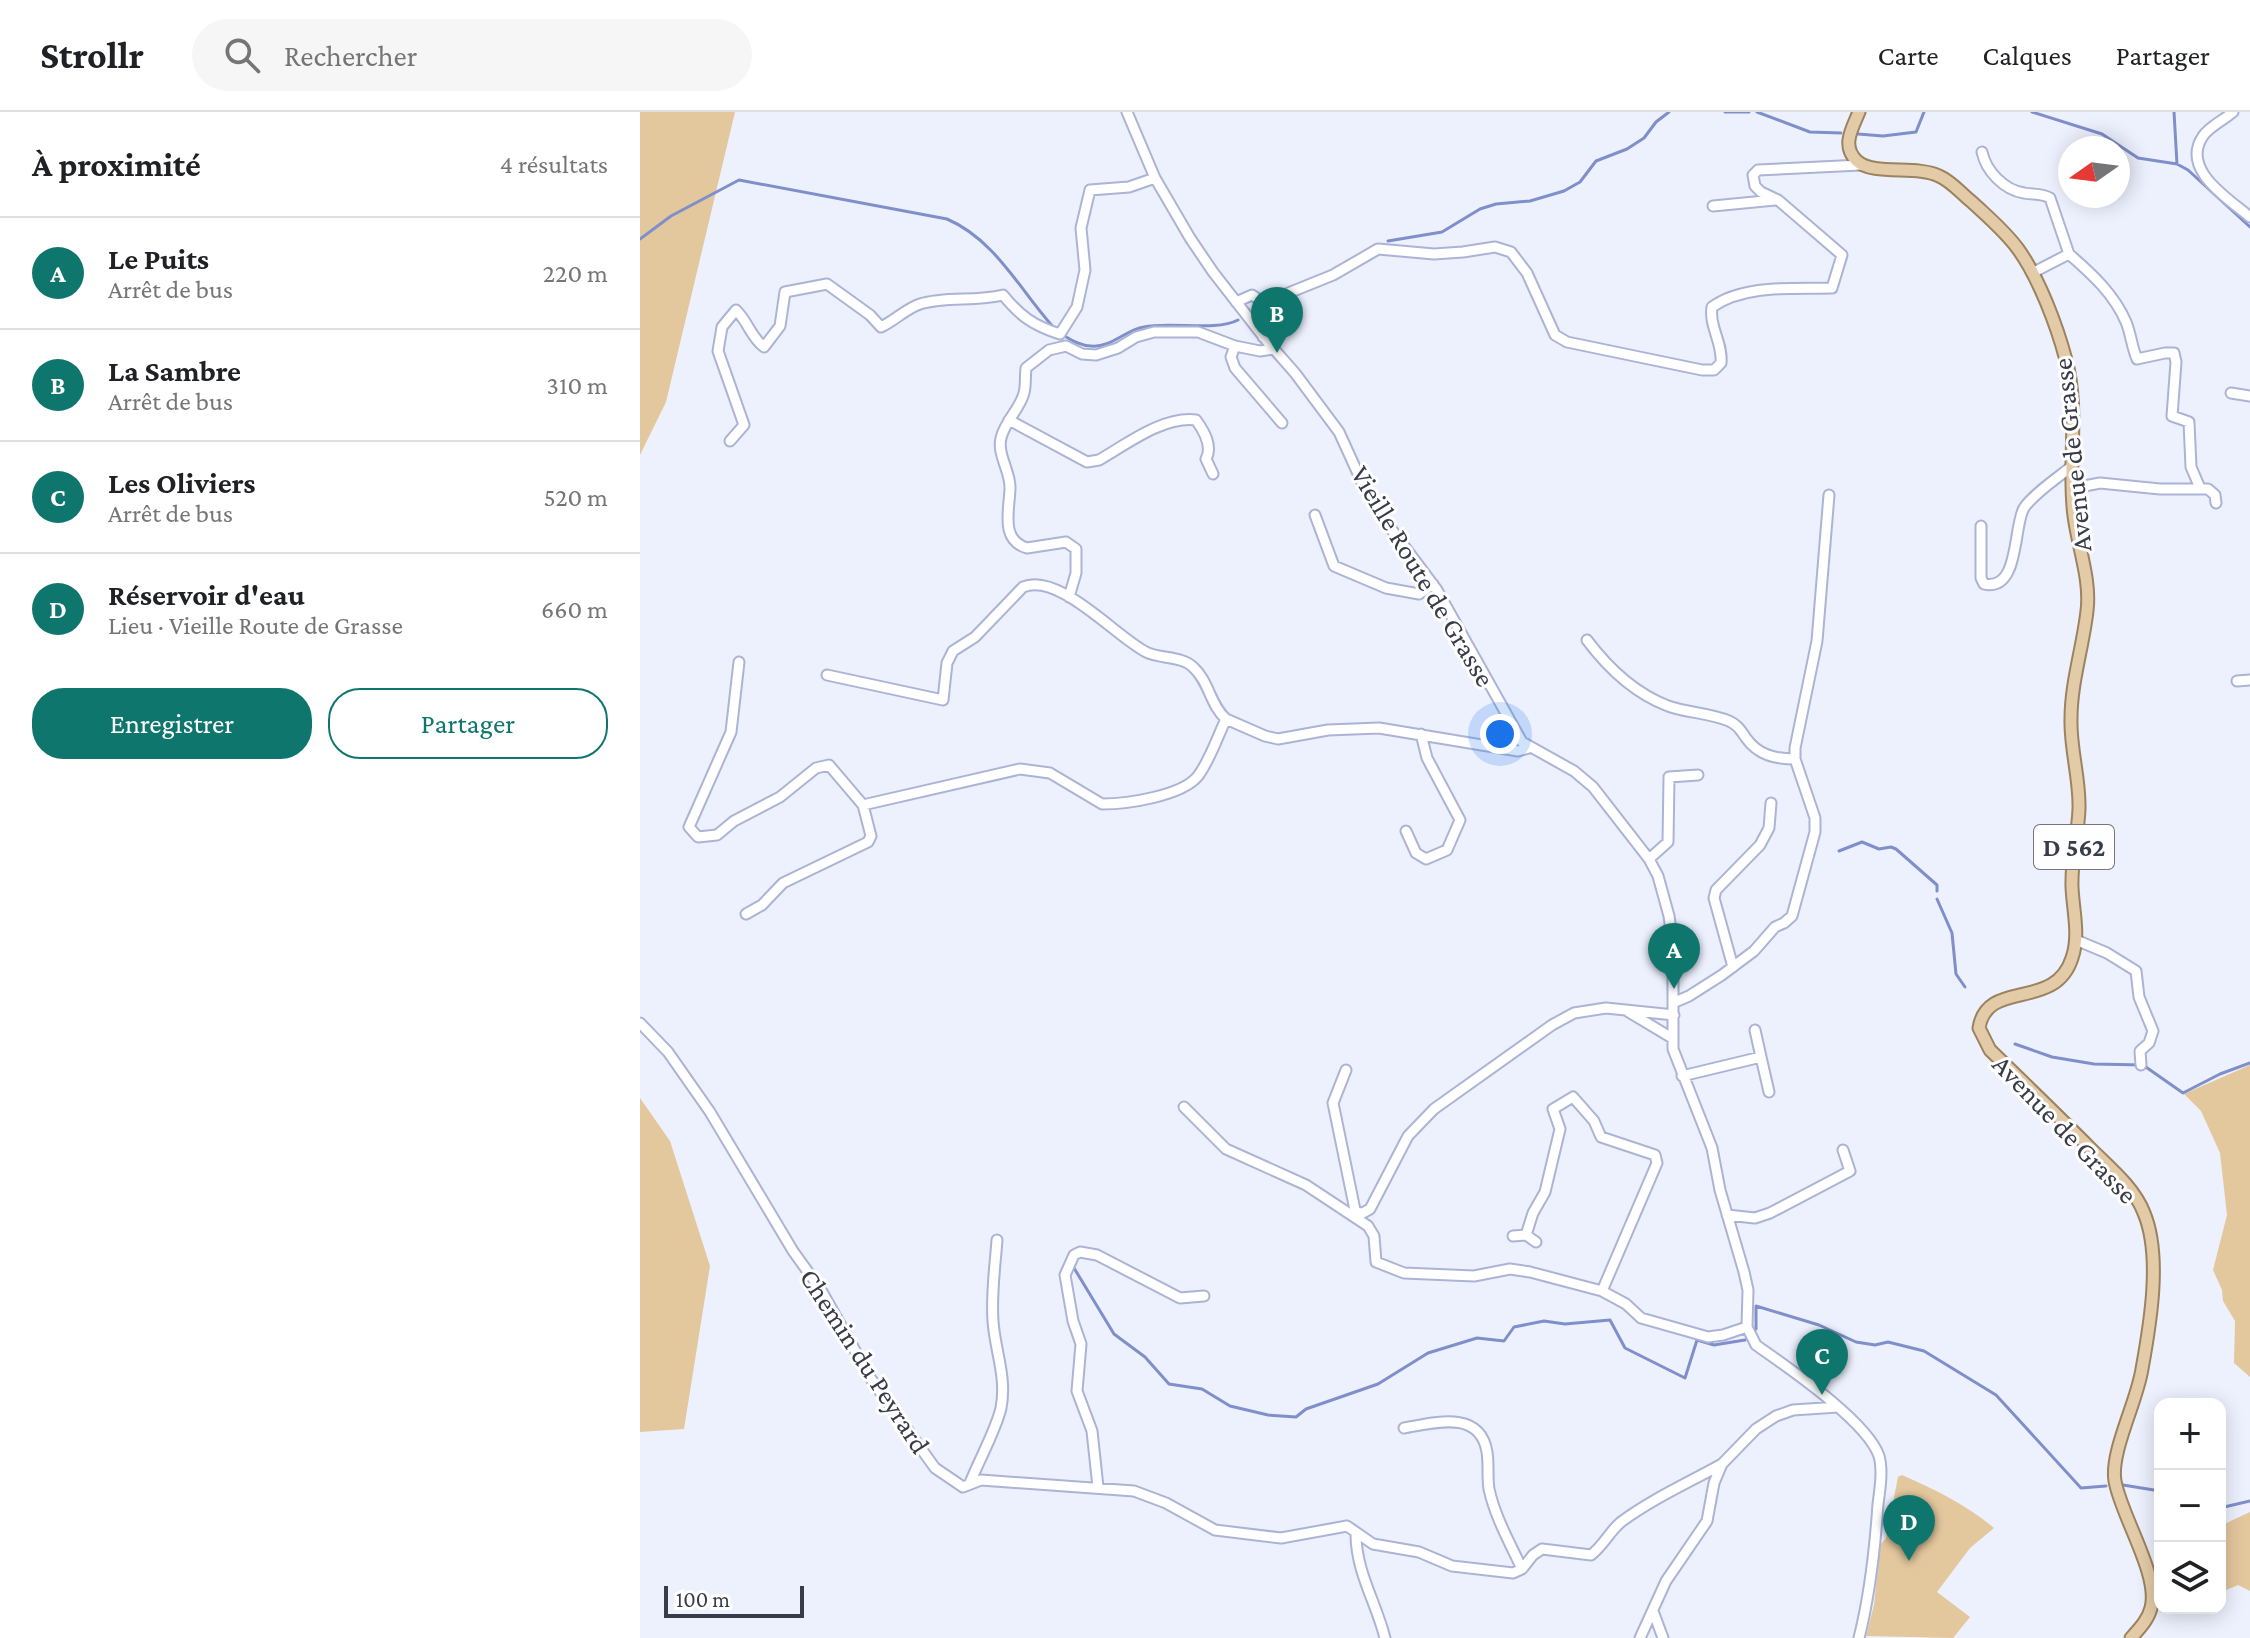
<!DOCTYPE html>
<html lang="fr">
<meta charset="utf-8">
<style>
:root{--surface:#fff;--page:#f6f6f6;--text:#202124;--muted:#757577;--line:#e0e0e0;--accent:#0f766e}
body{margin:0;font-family:"Crimson Pro",serif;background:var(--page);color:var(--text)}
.controls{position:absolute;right:24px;bottom:24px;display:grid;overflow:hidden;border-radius:16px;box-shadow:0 4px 20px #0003}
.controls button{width:72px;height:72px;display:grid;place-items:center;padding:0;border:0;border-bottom:2px solid var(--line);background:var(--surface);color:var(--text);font:40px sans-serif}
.compass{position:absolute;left:1418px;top:24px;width:72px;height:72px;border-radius:50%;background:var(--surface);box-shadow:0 4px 20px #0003;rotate:256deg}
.scale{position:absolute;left:24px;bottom:20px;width:140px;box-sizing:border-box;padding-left:8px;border:4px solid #383c49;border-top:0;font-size:22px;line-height:28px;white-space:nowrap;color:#383c49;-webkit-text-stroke:6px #fefefe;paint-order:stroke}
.you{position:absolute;left:860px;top:622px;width:28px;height:28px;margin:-20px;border:6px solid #fff;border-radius:50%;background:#1a73e8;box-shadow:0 0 0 12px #1a73e833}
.badge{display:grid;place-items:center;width:52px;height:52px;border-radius:50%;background:var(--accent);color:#fff;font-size:26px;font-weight:700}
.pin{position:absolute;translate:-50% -66px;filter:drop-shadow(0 2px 4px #0008)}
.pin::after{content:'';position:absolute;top:42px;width:28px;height:24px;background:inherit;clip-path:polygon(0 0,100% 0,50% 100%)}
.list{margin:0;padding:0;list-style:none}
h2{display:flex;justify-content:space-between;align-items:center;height:104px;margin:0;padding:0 32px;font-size:34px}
h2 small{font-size:26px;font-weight:400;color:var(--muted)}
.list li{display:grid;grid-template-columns:52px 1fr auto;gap:24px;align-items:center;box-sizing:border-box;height:112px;padding:0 32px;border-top:2px solid var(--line)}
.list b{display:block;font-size:30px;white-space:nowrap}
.list p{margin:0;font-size:26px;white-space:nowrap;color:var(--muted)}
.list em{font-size:26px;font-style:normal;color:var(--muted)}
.actions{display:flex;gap:16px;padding:24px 32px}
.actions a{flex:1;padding:18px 0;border:2px solid var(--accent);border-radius:32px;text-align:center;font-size:28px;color:var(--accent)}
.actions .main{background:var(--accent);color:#fff}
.icon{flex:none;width:44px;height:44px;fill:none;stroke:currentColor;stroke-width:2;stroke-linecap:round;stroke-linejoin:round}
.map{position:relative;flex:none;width:1610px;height:1526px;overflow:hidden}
header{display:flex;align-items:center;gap:48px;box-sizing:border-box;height:112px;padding:0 40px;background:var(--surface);border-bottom:2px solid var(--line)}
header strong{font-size:38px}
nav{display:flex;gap:44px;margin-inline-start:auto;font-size:28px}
.search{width:560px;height:72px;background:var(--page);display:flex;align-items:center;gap:20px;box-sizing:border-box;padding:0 28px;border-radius:44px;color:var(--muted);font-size:30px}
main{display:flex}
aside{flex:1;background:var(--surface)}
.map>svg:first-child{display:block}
.green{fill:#e3c79d}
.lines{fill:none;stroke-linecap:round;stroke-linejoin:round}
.stream{stroke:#7f8fc9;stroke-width:3}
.minor-casing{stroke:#abb4d4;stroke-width:13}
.major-casing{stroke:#9b8360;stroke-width:15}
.minor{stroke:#fff;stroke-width:9}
.major{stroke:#e3cba7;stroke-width:11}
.labels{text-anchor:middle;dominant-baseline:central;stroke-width:6;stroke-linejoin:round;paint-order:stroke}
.shield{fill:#fefefe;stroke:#73767f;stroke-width:2}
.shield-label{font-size:26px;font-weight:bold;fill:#383c49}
.street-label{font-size:28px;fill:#383c49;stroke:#fefefe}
</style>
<header>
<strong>Strollr</strong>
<div class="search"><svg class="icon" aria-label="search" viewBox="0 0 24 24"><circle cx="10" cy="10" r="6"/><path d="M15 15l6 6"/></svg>Rechercher</div>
<nav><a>Carte</a><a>Calques</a><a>Partager</a></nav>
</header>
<main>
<aside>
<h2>À proximité<small>4 résultats</small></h2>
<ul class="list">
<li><span class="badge">A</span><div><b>Le Puits</b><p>Arrêt de bus</p></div><em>220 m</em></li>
<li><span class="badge">B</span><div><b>La Sambre</b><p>Arrêt de bus</p></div><em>310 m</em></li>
<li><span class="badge">C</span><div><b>Les Oliviers</b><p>Arrêt de bus</p></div><em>520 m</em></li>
<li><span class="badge">D</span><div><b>Réservoir d'eau</b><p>Lieu · Vieille Route de Grasse</p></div><em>660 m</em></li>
</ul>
<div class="actions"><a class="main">Enregistrer</a><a>Partager</a></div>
</aside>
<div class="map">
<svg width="1610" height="1526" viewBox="0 0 1610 1526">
<rect width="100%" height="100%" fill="#edf1fe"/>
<path class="green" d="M 0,0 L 95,0 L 26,290 L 0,343 Z
M 1610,953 L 1610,1265 L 1594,1251 L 1595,1209 L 1583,1189 L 1582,1178 L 1573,1158 L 1587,1103 L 1580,1041 L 1561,999 L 1544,982 Z
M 0,986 L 30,1029 L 70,1154 L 44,1317 L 0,1320 Z
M 1262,1363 C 1296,1378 1325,1392 1354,1416 L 1330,1436 L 1297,1480 L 1330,1505 L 1313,1526 L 1226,1524 L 1234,1493 L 1240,1433 L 1246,1426 L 1258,1365 Z
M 1610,1400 L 1610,1479 L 1598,1473 L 1586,1478 L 1580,1448 L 1580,1414 Z"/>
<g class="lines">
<path class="stream" d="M 1085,0 L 1109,0
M 1117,0 L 1170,20 L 1201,21
M 1392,0 L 1462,22 L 1498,46 L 1537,52 L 1548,58 L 1610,115
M 1534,0 L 1537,52
M 1218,22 L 1243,24 L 1276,20 L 1284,0
M 0,127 L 31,104 L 99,68 L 307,107 C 356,128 381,180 415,217
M 748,129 L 802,120 L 840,97 L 856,92 L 890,89 L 924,79 L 940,70 L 956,49 L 987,37 L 1004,26 L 1016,10 L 1029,0
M 421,222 C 430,227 440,234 451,234 C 471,236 485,218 504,215 C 531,209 575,220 598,208
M 1199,739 L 1222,730 L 1239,737 L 1251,735 L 1256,737 L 1297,773 L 1297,779
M 1297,787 L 1312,821 L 1316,862 L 1325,875
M 1375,932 L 1412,945 L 1454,952 L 1503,953 L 1543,981 L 1580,962 L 1610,951
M 434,1156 L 474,1222 L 505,1245 L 529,1272 L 562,1277 L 590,1294 L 628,1303 L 656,1305 L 666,1297 L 738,1272 L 788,1241 L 837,1226 L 864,1229 L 874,1215 L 904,1209 L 925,1212 L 970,1208 L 985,1236 L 1045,1266 L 1057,1228 L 1074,1233 L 1105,1228
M 1116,1217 L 1116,1194 L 1179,1213 L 1216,1230 L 1235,1233 L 1248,1230 L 1284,1239 L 1356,1283 L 1441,1376 L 1466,1374
M 1483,1373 L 1520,1379
M 1580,1396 L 1610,1389"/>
<defs>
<path id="minor" d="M 487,0 L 515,66 L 550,126 L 573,160 L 626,228 L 655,261 L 699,320 L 725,377 L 743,406 L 797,478 L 882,630 L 934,659 L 953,675 L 1009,747 L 1018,764 L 1029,804 L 1033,832 L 1033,937 L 1072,1036 L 1080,1078 L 1104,1160 L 1108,1178 L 1107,1215 L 1116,1233 C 1147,1255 1227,1309 1239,1344 C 1243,1358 1240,1377 1238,1392 C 1235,1437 1230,1482 1219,1526
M 1593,0 C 1584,8 1570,14 1563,24 C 1540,58 1589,87 1610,105
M 1342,40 C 1346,59 1364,78 1384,81 C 1394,83 1401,81 1410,86 L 1429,142
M 1073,94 L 1135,88
M 1392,161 L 1429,142 C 1452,162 1474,182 1486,210 C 1491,222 1492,236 1497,247 L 1525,241 L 1534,241 L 1536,250 L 1532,304 L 1549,310 L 1551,355 L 1560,376
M 621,188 L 641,184 L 693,163 L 738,137 L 794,142 L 823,140 L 855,135 L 871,140 L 887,161 L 915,223 L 927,230 L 1062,258 L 1074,258 L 1081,251 C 1083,231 1069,215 1072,195 C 1104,172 1154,177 1192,176 L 1202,143 L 1138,88 L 1121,80 L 1115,74 L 1113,63 L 1118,58 L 1221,53
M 596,190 L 612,183 L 623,190 L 627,203 L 623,225
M 634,237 L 620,239 L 595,234 L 591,245 L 595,256 L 642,311
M 1591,281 L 1610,284
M 369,308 L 447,350 L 459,348 C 487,332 523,304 556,308 C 564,319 573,334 566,347 L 573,362
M 90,329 L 104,313 L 78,239 L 82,215 L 96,198 C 109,211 110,224 124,235 L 140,214 L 145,180 L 187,172 L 230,203 L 241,215 C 254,209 267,196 280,192 C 307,184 335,190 363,183 C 380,204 394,214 420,222 L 437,195 L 445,158 L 441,116 L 450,78 L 489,75 L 515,66
M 1434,376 L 1460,371 L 1520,377 L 1568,377 L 1575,383 L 1576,391
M 675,403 L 694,454 L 746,476 L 779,482 L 793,472
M 1341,414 L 1341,466 L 1344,472 C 1380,480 1373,414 1384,396 C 1393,382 1419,365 1432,354
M 429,485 L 436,461 L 436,437 L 426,430 L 387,436 C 359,428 370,396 370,375 C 370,359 357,342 361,326 C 365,309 380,297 384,281 C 386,274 385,264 386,256 L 409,238 L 426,234 L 442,242 L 456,243 L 478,236 L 496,225 L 514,220 L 558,220 L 595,234
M 947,528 C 968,556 994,581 1028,594 C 1048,601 1070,601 1089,609 C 1098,613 1101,619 1106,626 C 1118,643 1135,647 1155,647
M 99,550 L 91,620 L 49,715 L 58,725 L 77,723 L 94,709 L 140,685 L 176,656 L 189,653 L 223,693 L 380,657 L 410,661 L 462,692 C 487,692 542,684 558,664 C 570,648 577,626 586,607 L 625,624 L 638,627 L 688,618 L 739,616 L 878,639 L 889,636
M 187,563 L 303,588 L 307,551 L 313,539 L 335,525 L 383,475 C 419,460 475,524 506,540 C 520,547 542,544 553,555 C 569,569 570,593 586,607
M 1597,569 L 1610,568
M 766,719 L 776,741 L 786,747 L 807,738 L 820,708 L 787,646 L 781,622
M 1009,747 L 1028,730 L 1029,665 L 1058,663
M 106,802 L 122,793 L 143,771 L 228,730 L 231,724 L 223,693
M 1436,828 L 1467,841 L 1496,859 L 1499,885 L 1513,919 L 1509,931 L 1500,939 L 1501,953
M 1093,855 L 1074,786 L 1076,778 L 1120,733 L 1129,716 L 1131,691
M 1035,890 L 1049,884 L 1082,863 L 1114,839 L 1135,815 L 1144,811 L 1152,804 L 1175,720 L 1175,706 L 1155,647 L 1155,636 L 1177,529 L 1189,383
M 987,899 L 1032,926
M 0,911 L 28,940 L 70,1000 L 153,1139 L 181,1178 L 231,1267 L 295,1356 L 323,1375 L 341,1368 L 494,1379 L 526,1391 L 575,1418 L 641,1426 L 707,1414 L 733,1432 L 779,1440 L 812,1454 L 873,1461 L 882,1457 L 893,1443 L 902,1437 L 951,1443 C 964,1433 969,1420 981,1410 C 1012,1387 1048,1371 1082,1352
M 1115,918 L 1121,945
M 706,958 L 693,991 L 715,1098 L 721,1102 L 730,1097 L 768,1024 L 794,997 L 912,913 L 934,901 L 966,896 L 1034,903
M 1042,964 L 1121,945 L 1129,980
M 544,995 L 586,1037 L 666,1073 L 728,1114 L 734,1124 L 736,1150 L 764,1161 L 834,1164 L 870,1157 L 890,1160 L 962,1179 L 986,1192 L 1001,1206 L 1068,1225 L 1083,1223 L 1107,1215
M 1087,1103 L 1115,1106 L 1130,1101 L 1210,1059 L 1203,1038
M 886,1123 L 893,1101 L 905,1080 L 920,1017 L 913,997 L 933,985 L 954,1009 L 961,1025 L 1015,1043 L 1017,1051 L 962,1179
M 873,1124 L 886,1123 L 896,1130
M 764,1316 C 794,1311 840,1297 847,1340 C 849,1352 847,1365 849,1377 C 855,1405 870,1431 882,1457
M 330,1371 C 339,1348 356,1318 361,1296 C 367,1265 355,1239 353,1209 C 351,1182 355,1155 357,1128
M 458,1375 L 452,1319 L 437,1279 L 441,1232 L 433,1209 L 425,1163 L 434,1143 L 440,1140 L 457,1143 L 540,1186 L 564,1184
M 716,1422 C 716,1460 736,1490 745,1526
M 1013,1499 L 1023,1526
M 1000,1526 L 1026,1469 L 1067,1409 L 1074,1371 L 1082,1352 L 1116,1317 L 1136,1304 L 1153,1298 L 1198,1295"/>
<path id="major" d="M 1219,0 C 1212,17 1201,34 1217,49 C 1233,64 1277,53 1299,64 C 1311,69 1322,82 1332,90 C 1348,105 1365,119 1378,137 C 1399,166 1417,214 1426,248 C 1440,298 1427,353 1434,404 C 1438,435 1451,468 1447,499 C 1443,535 1431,570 1431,607 C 1430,637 1440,666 1439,697 C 1438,723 1431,748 1432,775 C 1433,799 1440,823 1432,846 C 1415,900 1347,866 1339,916 L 1350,938 C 1383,970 1417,1003 1450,1036 C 1469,1055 1494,1075 1504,1101 C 1522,1144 1510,1213 1502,1257 C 1497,1290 1470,1340 1475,1369 C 1481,1404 1520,1463 1511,1496 C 1508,1508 1499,1517 1491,1526"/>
</defs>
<use href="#minor" class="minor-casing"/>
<use href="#major" class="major-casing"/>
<use href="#minor" class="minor"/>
<use href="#major" class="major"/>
</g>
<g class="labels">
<rect class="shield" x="1394" y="713" width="80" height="44" rx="6"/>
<g class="shield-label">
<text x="1434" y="735">D 562</text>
</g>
<g class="street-label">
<text transform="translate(1432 343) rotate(-96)">Avenue de Grasse</text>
<text transform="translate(783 464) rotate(59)">Vieille Route de Grasse</text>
<text transform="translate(1425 1017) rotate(46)">Avenue de Grasse</text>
<text transform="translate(225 1249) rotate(57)">Chemin du Peyrard</text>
</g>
</g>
</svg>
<div class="controls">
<button>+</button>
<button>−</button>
<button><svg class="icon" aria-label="layers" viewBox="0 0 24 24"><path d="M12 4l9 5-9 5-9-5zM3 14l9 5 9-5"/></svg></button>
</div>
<svg class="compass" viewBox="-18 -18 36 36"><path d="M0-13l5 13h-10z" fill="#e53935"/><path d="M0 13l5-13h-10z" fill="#757577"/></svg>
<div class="scale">100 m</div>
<div class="you"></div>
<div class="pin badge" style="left:1034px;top:877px">A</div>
<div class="pin badge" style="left:637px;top:241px">B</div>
<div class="pin badge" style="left:1182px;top:1283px">C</div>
<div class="pin badge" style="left:1269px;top:1449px">D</div>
</div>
</main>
